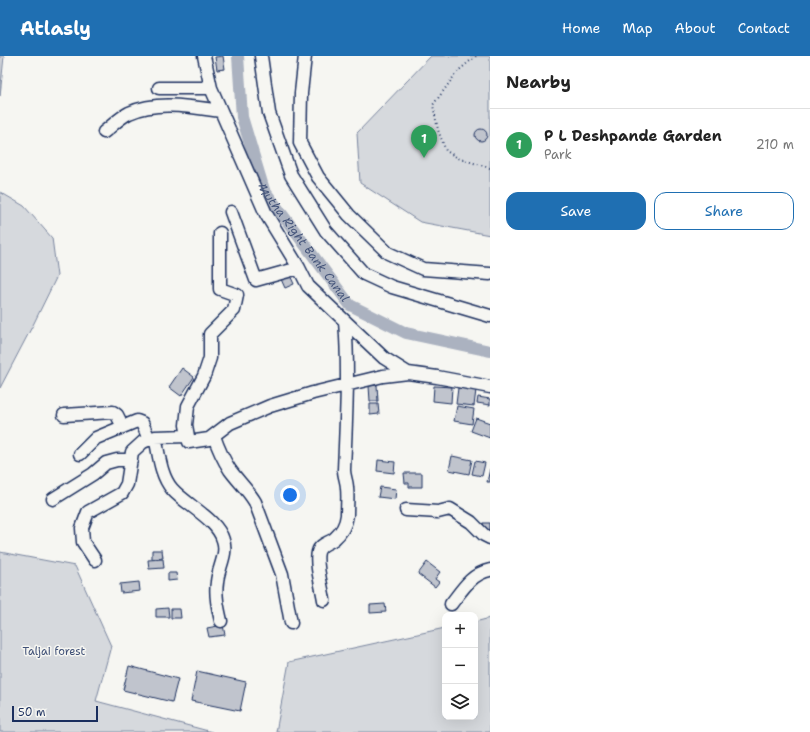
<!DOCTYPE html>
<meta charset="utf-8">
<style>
:root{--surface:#fff;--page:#f2f2f2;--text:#222;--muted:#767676;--line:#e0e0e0;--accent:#1f6fb2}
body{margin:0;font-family:"Shantell Sans",sans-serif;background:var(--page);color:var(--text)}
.controls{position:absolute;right:12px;bottom:12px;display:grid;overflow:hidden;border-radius:8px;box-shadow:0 4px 16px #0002}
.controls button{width:36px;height:36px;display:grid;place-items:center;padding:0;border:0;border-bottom:1px solid var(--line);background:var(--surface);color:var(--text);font:20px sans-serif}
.scale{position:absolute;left:12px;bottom:10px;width:86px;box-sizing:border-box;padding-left:4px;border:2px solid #1b2f5e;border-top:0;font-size:11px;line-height:14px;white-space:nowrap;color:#1b2f5e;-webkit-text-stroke:3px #f6f6f2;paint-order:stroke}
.you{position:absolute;left:290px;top:439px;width:14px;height:14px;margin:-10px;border:3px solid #fff;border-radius:50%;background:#1a73e8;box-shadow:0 0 0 6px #1a73e833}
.badge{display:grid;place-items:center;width:26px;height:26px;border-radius:50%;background:var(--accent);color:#fff;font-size:13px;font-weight:700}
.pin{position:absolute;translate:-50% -33px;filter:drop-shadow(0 1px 2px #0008)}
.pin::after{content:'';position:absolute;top:21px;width:14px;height:12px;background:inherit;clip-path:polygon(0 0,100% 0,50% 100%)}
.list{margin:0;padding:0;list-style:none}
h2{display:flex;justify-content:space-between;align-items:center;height:52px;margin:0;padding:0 16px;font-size:17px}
h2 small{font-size:13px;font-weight:400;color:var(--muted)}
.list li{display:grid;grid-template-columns:26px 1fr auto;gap:12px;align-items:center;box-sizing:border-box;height:72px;padding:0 16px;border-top:1px solid var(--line)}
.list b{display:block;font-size:15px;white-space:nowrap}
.list p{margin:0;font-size:13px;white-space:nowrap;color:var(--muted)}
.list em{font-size:13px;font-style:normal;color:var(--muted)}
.actions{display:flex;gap:8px;padding:12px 16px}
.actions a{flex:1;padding:9px 0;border:1px solid var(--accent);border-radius:12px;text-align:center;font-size:14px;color:var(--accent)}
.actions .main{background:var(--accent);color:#fff}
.icon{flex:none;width:22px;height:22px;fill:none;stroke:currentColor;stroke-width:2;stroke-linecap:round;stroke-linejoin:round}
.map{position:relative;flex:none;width:490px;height:676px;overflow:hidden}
header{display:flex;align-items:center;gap:24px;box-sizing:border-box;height:56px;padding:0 20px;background:var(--accent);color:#fff}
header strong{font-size:19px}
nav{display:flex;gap:22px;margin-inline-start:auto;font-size:14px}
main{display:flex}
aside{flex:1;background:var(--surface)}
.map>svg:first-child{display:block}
.green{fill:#d6d9dd;stroke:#78849e}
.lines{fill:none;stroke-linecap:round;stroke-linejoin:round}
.canal{stroke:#abb2c0;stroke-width:12}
.building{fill:#c0c4cd;stroke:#1b2f5e}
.minor-casing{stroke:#1b2f5e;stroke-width:15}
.path{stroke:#1b2f5e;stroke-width:2;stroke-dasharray:1 3;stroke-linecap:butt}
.minor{stroke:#f6f6f2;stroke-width:12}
.labels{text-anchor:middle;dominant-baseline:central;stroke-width:3;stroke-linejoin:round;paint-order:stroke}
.park-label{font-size:11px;fill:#405177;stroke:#f6f6f2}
.water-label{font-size:12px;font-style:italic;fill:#46567b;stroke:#f6f6f2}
</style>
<header>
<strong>Atlasly</strong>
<nav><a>Home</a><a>Map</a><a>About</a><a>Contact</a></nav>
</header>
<main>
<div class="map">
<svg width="490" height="676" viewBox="0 0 490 676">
<rect width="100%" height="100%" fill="#f6f6f2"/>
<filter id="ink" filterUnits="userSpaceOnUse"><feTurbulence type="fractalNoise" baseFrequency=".025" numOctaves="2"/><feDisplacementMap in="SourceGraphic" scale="8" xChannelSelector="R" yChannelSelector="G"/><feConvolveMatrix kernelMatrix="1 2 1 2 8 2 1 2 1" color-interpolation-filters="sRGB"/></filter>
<g filter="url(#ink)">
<path class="green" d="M 0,0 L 4,0 L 0,40 Z
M 431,0 L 490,0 L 490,179 L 420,166 L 360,127 L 357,77 Z
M 0,136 L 24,150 L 52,182 L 57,220 L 34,267 L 0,332 Z
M 0,496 L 75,510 L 111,590 L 96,645 L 212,676 L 0,676 Z
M 490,562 L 490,676 L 276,676 L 289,606 L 445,572 L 445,661 L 475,661 L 475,566 Z"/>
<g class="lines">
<path class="canal" id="s1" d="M 238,0 L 242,61 L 264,134 L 350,249 L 406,277 L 490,295"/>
</g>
<path class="building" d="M 223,0 L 225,13 L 217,14 L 215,1 Z
M475 79a6 6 0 1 1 12 0a6 6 0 1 1-12 0Z
M 289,217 L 294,228 L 285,232 L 280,221 Z
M 182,312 L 194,321 L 181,340 L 169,331 Z
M 377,329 L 378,345 L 370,345 L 369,330 Z
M 434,330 L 452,331 L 451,347 L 433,345 Z
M 458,332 L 476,334 L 474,350 L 456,348 Z
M 478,341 L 490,343 L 490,349 L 477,347 Z
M 370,348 L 378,348 L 379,358 L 370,359 Z
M 457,350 L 474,353 L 472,368 L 454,365 Z
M 476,362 L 490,367 L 490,382 L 471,375 Z
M 452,400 L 472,404 L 469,418 L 449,414 Z
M 378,404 L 395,406 L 394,417 L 377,415 Z
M 475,405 L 485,407 L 482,420 L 472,418 Z
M 490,413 L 490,426 L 487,426 Z
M 404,417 L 422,417 L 422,431 L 409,431 L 409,427 L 405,427 Z
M 380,431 L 396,433 L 395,443 L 378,441 Z
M 483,467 L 490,467 L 490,475 L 483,475 Z
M 152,494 L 162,494 L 163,502 L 152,503 Z
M 163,503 L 164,512 L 149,513 L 148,504 Z
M 427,506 L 440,516 L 435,523 L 439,526 L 435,531 L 418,518 Z
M 168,517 L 176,517 L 177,524 L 168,525 Z
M 139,526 L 140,535 L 121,537 L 120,528 Z
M 385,548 L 386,556 L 370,557 L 370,549 Z
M 168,552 L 169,561 L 156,561 L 156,553 Z
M 171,553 L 180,553 L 181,562 L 171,562 Z
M 223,569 L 225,579 L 209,581 L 207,572 Z
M 129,610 L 178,623 L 172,646 L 123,634 Z
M 197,615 L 246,626 L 240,655 L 191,645 Z"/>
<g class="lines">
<defs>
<path id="minor" d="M 204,0 L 211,32 L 266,158 L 299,212 L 308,230 L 384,302 L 408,317
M 261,0 L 269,57 L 291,119 L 326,175 L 364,218 L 392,231 L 490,260
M 305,0 L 301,37 L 300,87 L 318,121 L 349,159 L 388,197 L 423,213 L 490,218
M 159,32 L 211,32
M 104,76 C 112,70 119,62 129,57 C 157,44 192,51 221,55
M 231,156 L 256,224 L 299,212
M 220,177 L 220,233 L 237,239 L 234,254 L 210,278 L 210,302 L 204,320 L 188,350 L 186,369 L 189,386 L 209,383 L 230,367 L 270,350 L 313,337 L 383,320 L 408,317 L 437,321 L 490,331
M 64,359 L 113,356 L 117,359 L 123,371
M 214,380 C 218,392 223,403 230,414 C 238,425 248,434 255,446 L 282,518 L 291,567
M 155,381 C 159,397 160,419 172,433 C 186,449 217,463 223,484 C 228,498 218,512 217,526 C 215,539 218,552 221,565
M 80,398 L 96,382 L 137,365 L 142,367 L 149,383
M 53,443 L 93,418 L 106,407 L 117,404 L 131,404
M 406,454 L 438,456 L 450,453 L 471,466 L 484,479 L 490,482
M 95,504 L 83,486 L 82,472 L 88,456 L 122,437 L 127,428 L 132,396 L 143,386 L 155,381 L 188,380
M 324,544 C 322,531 315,508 318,496 C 320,488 329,487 334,483 C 341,477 346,468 347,459 C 347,451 348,440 347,432 C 347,426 344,420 344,414 C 346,364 349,315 345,265
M 451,548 C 462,534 471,518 490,514"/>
</defs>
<use href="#minor" class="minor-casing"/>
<path class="path" d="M 476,0 L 458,15 L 433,49 L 438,74 L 446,95 L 458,102 L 490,112"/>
<use href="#minor" class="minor"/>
</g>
</g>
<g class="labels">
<g class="park-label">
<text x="54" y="595">Taljai forest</text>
</g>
<g class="water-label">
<text stroke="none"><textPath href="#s1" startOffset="203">Mutha Right Bank Canal</textPath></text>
</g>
</g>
</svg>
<div class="controls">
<button>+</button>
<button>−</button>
<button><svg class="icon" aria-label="layers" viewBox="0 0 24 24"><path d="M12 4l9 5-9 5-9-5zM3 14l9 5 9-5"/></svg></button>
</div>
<div class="scale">50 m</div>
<div class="you"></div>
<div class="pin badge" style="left:424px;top:102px;background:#2e9e5b">1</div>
</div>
<aside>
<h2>Nearby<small></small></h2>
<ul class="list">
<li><span class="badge" style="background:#2e9e5b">1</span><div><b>P L Deshpande Garden</b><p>Park</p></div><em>210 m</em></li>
</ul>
<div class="actions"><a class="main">Save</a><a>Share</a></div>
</aside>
</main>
